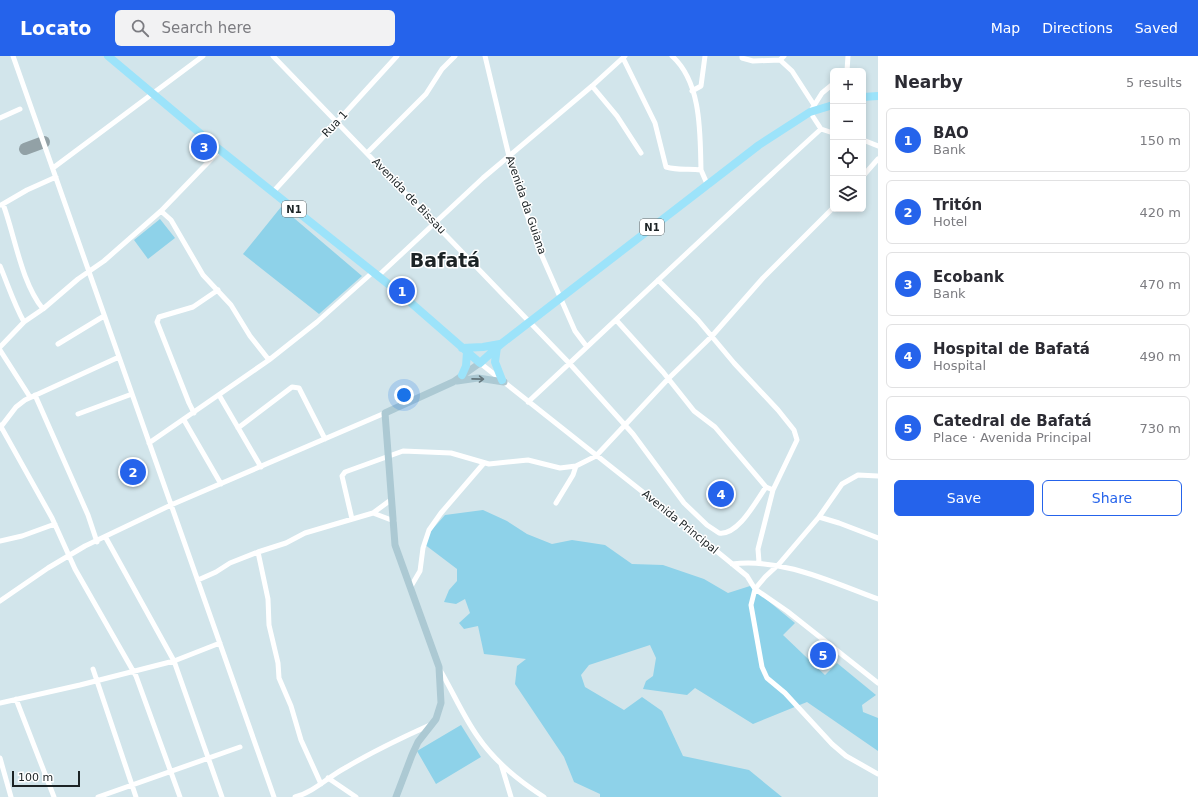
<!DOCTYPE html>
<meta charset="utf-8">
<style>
:root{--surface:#fff;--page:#f2f2f3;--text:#2b2b33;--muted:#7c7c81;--line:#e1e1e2;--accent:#2563eb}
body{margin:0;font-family:"DejaVu Sans",sans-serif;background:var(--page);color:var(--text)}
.controls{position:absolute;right:12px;top:12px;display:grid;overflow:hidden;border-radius:6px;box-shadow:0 2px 6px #0003}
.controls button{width:36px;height:36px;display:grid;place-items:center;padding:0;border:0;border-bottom:1px solid var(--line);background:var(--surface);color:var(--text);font:20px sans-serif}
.scale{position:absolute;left:12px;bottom:10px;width:68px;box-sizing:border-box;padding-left:4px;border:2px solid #1c2325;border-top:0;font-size:11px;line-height:14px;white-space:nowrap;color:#1c2325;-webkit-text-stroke:3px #fff;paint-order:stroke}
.you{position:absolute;left:404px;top:339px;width:14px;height:14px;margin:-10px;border:3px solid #fff;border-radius:50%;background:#1a73e8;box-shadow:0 0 0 6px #1a73e833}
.badge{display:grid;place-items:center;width:26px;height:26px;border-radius:50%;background:var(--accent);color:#fff;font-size:13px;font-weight:700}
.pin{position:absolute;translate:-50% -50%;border:2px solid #fff;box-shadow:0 1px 4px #0006}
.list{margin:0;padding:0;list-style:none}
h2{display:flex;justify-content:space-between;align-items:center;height:52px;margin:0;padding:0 16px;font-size:17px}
h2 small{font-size:13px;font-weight:400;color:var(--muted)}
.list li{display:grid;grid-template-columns:26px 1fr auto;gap:12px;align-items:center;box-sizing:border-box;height:64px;margin:0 8px 8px;padding:0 8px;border:1px solid var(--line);border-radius:6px}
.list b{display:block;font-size:15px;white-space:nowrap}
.list p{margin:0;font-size:13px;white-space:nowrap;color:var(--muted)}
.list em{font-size:13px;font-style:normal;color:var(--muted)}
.actions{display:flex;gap:8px;padding:12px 16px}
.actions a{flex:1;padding:9px 0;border:1px solid var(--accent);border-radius:6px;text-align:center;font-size:14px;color:var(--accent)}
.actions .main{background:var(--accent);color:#fff}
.icon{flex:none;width:22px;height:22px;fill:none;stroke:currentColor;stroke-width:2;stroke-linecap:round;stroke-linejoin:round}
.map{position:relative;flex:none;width:878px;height:741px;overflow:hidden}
header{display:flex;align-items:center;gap:24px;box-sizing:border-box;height:56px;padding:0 20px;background:var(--accent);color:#fff}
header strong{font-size:19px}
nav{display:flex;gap:22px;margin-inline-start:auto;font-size:14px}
.search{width:280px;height:36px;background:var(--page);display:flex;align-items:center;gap:10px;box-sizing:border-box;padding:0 14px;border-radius:6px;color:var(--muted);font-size:15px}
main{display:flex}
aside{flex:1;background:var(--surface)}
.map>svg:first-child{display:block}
.green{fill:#8ed2e9}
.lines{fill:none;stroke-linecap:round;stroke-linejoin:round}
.taxiway{stroke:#92a1a6;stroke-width:12}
.street{stroke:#fff;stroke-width:5}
.secondary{stroke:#acc9d3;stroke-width:7}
.primary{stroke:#9ce3fa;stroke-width:8}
.oneway{stroke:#64767c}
.labels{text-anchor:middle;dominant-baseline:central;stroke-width:3;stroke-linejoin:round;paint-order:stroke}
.shield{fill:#fff;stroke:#606566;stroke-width:1}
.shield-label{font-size:10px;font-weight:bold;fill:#1c2325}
.street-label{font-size:11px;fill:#1c2325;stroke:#fff}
.town-label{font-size:19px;font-weight:bold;fill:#1c2325;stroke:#fff}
</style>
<header>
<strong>Locato</strong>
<div class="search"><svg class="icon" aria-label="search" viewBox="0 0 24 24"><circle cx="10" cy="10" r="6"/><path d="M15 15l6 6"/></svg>Search here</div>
<nav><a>Map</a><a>Directions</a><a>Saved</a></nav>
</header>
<main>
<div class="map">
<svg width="878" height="741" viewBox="0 0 878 741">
<rect width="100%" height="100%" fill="#d2e5eb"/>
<path class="green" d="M 281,151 L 362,220 L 319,258 L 243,198 Z
M 160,163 L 175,182 L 148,203 L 134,184 Z
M 483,454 L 507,465 L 527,478 L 552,488 L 572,484 L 605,489 L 632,508 L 663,509 L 704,523 L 728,537 L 750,530 L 795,567 L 783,579 L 825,619 L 837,607 L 876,639 L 862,649 L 863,656 L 878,662 L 878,695 L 807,646 L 753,668 L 695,632 L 687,639 L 643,633 L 646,625 L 653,620 L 656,602 L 650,589 L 589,609 L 581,619 L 585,631 L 624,654 L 642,641 L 662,655 L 683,700 L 749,714 L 782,741 L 600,741 L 600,738 L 574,726 L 564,701 L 515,628 L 517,610 L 526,603 L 484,598 L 478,570 L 464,573 L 459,567 L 470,557 L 465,543 L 456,548 L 444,546 L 449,534 L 457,525 L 457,513 L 424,488 L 430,476 L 445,459 Z
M 461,669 L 481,701 L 436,728 L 417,695 Z"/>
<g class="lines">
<path class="taxiway" d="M 25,93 L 44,86"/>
<path class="street" d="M 13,0 L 274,741
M 273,0 L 570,308 L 633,378 L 684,447 L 707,469 L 719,477 C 738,480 756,445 766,431 L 773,434
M 485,0 L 513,117 L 526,156 L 542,200 L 575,275 L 587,291
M 672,0 C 702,27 700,78 701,114
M 742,0 L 742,2 L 753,5 L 780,4
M 784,0 L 780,4 L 792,15 L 814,49
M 623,2 L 655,67 L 666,111 C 680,115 688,112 701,114 L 708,130
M 847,15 L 848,0
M 833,28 L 822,37 L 810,56 L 821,73 L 833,77
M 592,30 L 617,60 L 641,97
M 692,35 L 701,30 L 705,0
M 0,62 L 20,53
M 863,84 L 878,90
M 367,97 L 426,38 L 442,13 L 455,0
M 53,112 L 203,0
M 863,120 L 878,103
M 273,136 L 397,0
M 3,148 C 15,180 21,226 43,253
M 1,149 L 27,134 L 56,121
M 161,155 L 171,164 L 203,219 L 231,249 L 250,280 L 269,304
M 0,210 C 8,229 14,248 24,266
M 378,220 L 483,122 L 592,30 L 625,0
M 658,224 L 698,264 L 734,307 L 778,354 L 794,374 L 797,384 L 773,434 L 758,493 L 759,506
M 617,265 L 663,316 L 694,355 L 715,371 L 766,431
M 58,288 L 104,260
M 0,291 L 24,266 L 43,253 L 78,223 L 104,205 L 161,155 L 220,94
M 0,294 L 30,341
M 480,307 L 692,475 L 747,520 L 755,533 L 787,555 L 878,627
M 35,339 L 88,459 L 97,486
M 219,339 L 261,411
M 528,346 C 626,255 722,163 821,73
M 194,357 L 189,347 L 157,266 L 159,261 L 193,251 L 218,234
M 78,358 L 132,338
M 184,364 L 221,428
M 0,369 L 52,462 L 75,513 L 136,620 L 180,741
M 0,372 L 16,351 L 25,344 L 119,301
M 238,372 L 292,331 L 299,332 L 325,383
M 149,387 L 269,304 L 317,266 L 373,216
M 878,420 L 858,419 L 842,428 L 819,461 L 779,508 L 765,521 L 755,533 L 751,549 L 762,611 L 767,622 L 785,637 L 832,688 L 846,700 L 878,718
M 556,447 L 573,419 L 576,410
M 373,457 L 394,465
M 819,461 L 839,467 L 878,482
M 352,463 L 342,420 L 345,416 L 403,395 L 451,397 L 489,408 L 528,404 L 560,412 L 576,410 L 596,400 L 668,323 L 712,280 L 763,222 L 833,152
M 106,482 L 174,605 L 222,741
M 0,485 L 22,480 L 55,468
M 258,496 L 268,543 L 269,569 L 278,607 L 279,622 L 291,650 L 301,684 L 321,728
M 732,508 C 784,502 831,526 878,543
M 198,524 L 216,516 L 230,507 L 258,496 L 286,487 L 305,477 L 373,457 L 392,443
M 410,532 L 420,515 L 423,492 L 429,474 L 441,457 L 484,407
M 0,545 L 48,512 L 85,490 L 171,449 L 385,357
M 93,613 L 136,741
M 440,614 C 453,636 463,660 478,681 C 495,706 519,725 544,741
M 16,643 L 54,741
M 0,647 L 80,629 L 174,605 L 220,587
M 0,702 L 11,741
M 501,708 L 511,741
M 328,722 L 356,741
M 98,741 L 240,691
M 295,741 C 314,736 328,721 345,712 C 372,696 401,682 430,669"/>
<path class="secondary" d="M 457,325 L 478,322 L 504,326
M 396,741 L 412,699 L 418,686 L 436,663 L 441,647 L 439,611 L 395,489 L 385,357 L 453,326 L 480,307"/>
<path class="primary" d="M 108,0 L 220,94 L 402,239 L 480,307 L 501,288 L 759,89 L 810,56 L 833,49
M 863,41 L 878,40
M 497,291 L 495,306 L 502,324
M 462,292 L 483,291 L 500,288
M 462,319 L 466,310 L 467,296"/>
</g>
<defs><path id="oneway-shaft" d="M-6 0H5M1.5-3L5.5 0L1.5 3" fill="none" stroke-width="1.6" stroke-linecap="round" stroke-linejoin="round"/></defs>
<use class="oneway" href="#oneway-shaft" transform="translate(478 323) rotate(1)"/>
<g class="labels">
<g class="shield">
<rect x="282" y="145" width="24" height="16" rx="3"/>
<rect x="640" y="163" width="24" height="16" rx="3"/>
</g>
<g class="shield-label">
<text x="294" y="153">N1</text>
<text x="652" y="171">N1</text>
</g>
<g class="street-label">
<text transform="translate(335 68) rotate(-47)">Rua 1</text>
<text transform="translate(409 140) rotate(46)">Avenida de Bissau</text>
<text transform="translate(526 149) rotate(71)">Avenida da Guiana</text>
<text transform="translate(680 466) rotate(39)">Avenida Principal</text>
</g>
<g class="town-label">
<text x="445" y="204">Bafatá</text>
</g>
</g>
</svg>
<div class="controls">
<button>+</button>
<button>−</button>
<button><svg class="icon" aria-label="locate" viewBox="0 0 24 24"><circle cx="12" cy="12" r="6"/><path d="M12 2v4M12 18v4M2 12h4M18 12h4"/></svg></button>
<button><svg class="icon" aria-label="layers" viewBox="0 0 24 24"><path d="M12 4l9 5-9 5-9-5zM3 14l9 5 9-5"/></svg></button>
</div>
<div class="scale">100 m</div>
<div class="you"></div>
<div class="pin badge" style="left:402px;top:235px">1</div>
<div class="pin badge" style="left:133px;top:416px">2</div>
<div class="pin badge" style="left:204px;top:91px">3</div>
<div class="pin badge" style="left:721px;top:438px">4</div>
<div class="pin badge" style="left:823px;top:599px">5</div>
</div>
<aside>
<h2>Nearby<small>5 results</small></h2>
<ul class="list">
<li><span class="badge">1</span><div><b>BAO</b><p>Bank</p></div><em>150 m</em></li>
<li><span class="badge">2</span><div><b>Tritón</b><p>Hotel</p></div><em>420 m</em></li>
<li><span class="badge">3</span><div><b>Ecobank</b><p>Bank</p></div><em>470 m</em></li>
<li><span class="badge">4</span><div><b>Hospital de Bafatá</b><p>Hospital</p></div><em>490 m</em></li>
<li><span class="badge">5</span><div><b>Catedral de Bafatá</b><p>Place · Avenida Principal</p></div><em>730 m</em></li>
</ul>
<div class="actions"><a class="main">Save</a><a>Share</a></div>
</aside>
</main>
